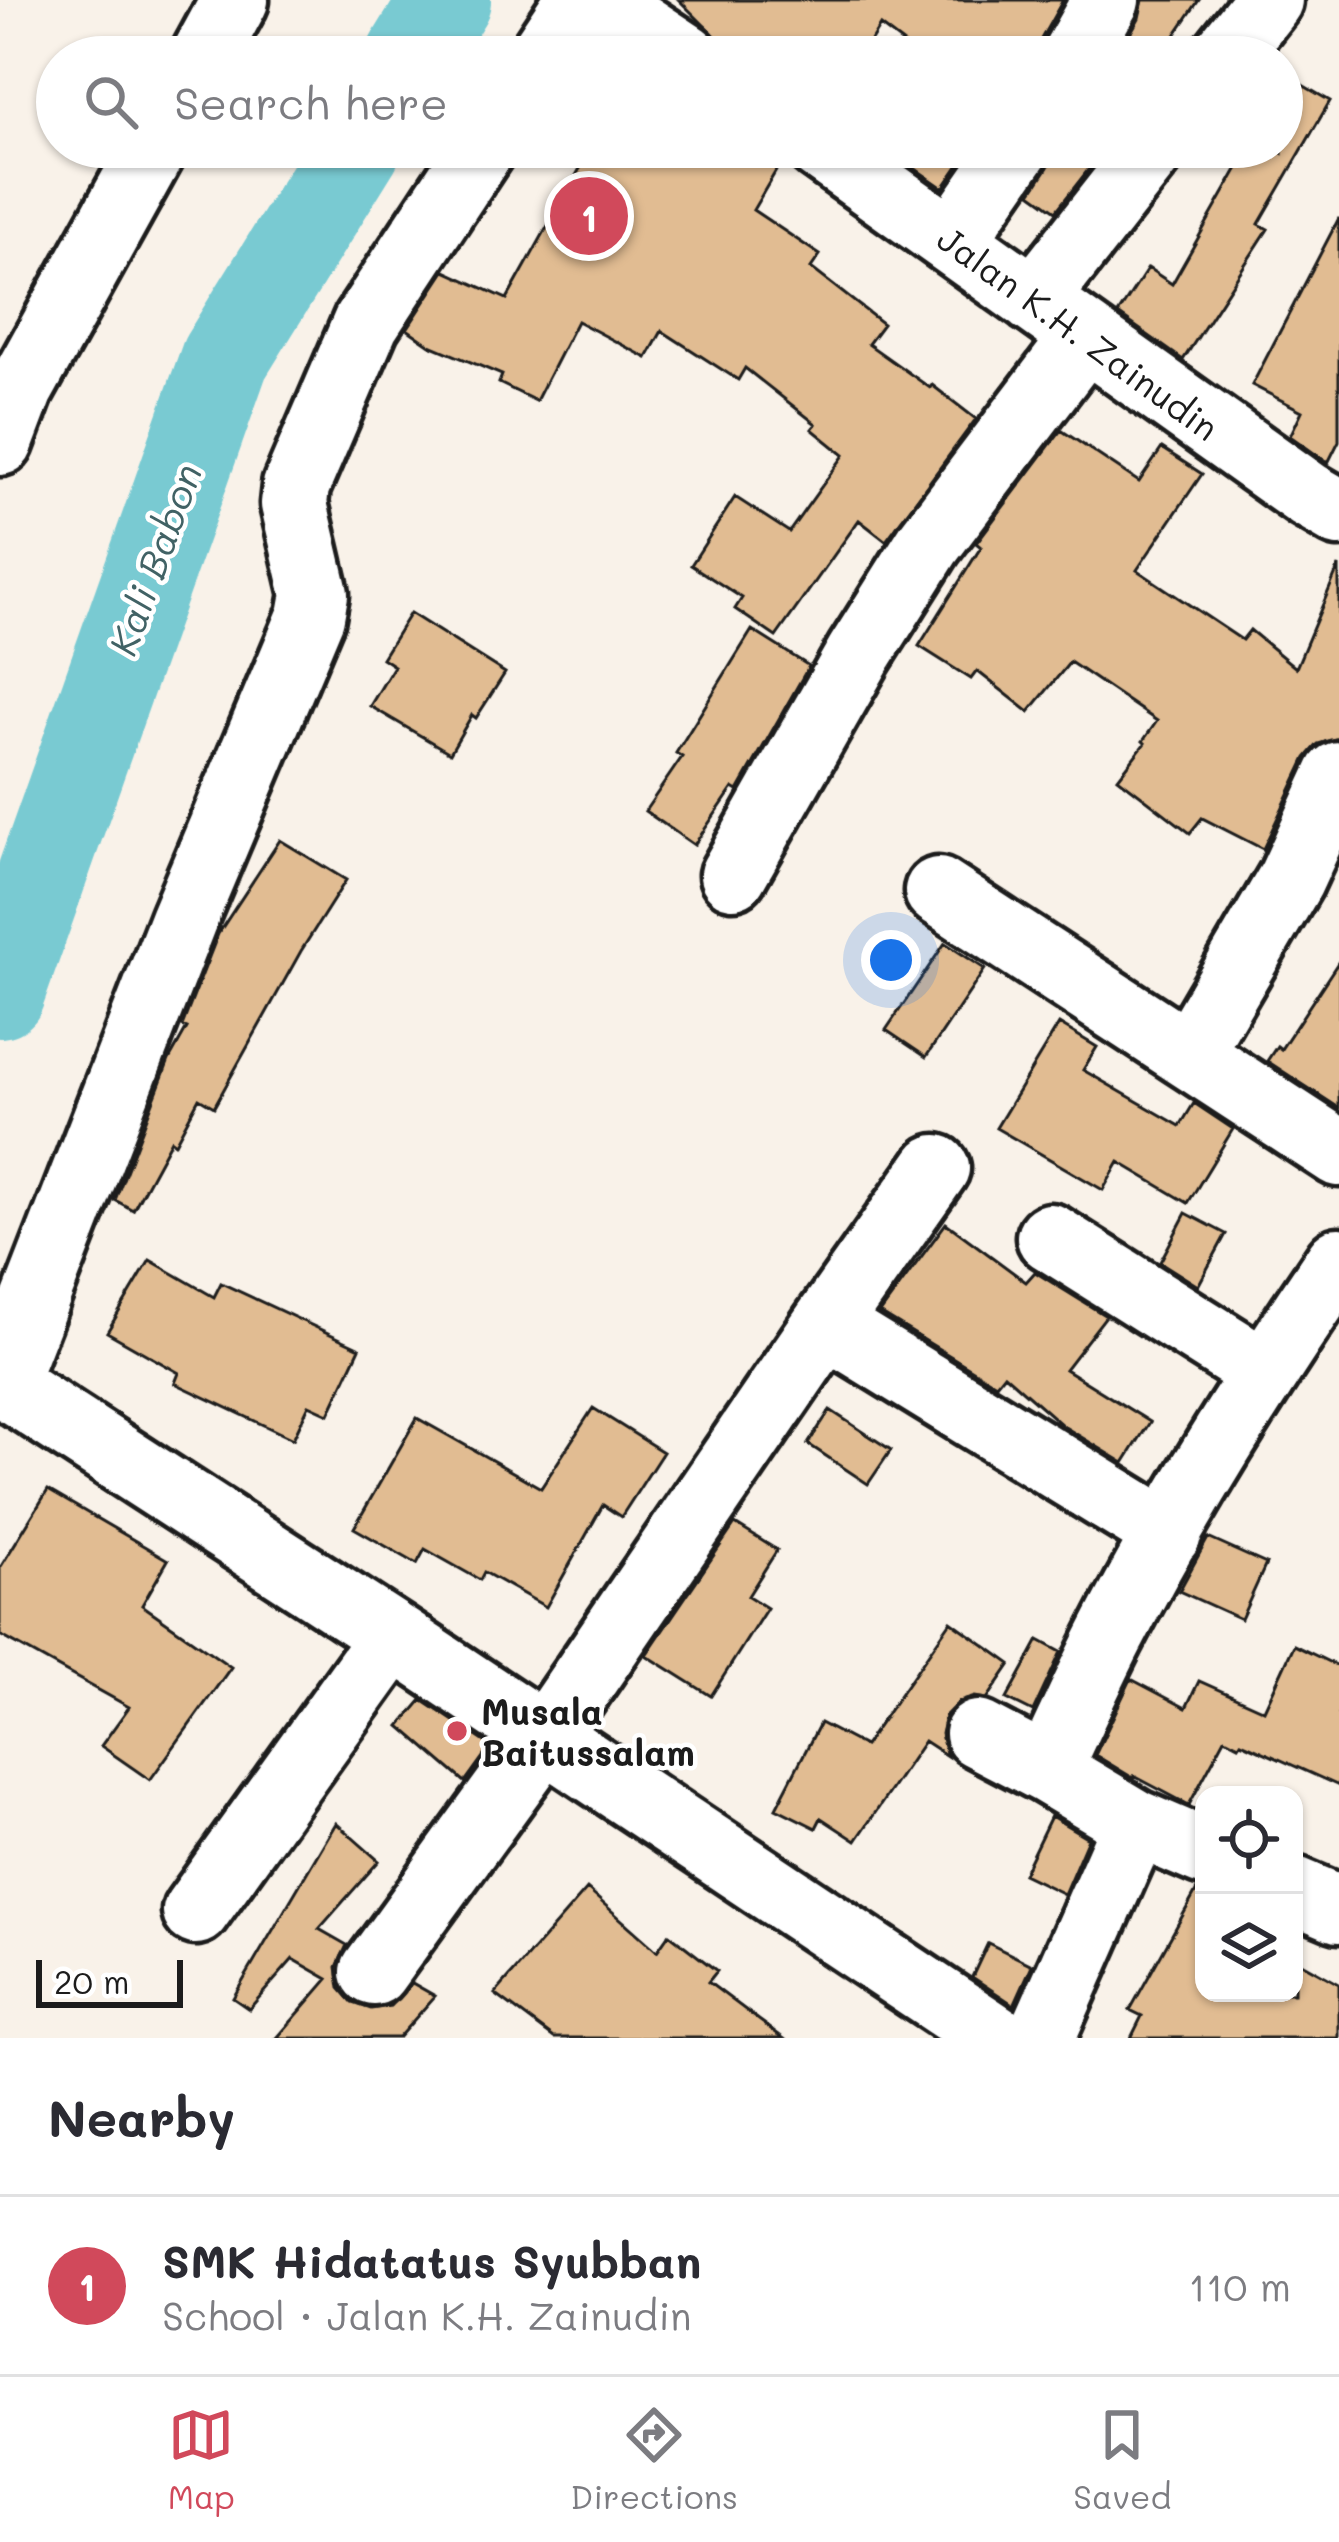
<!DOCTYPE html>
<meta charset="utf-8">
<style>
:root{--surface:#fff;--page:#f7f7f7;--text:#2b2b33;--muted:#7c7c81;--line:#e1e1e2;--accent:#d1495b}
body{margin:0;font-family:Mali,sans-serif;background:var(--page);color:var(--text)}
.controls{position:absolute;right:36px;bottom:36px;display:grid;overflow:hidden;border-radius:24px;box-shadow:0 3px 9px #0004}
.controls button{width:108px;height:108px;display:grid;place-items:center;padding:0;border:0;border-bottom:3px solid var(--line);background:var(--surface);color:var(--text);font:60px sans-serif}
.scale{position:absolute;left:36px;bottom:30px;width:147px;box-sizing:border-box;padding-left:12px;border:6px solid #1c1c1c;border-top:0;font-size:33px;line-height:42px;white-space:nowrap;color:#1c1c1c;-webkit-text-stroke:9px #fff;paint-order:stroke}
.you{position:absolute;left:891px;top:960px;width:42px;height:42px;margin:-30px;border:9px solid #fff;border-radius:50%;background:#1a73e8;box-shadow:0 0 0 18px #1a73e833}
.badge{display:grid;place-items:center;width:78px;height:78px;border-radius:50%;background:var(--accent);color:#fff;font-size:39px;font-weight:700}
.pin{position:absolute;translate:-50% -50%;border:6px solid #fff;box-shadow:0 3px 12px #0006}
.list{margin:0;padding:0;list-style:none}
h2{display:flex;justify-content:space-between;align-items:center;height:156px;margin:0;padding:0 48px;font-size:51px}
h2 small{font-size:39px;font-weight:400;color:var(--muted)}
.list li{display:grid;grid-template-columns:78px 1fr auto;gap:36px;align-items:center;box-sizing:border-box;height:180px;padding:0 48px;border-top:3px solid var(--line)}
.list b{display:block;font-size:45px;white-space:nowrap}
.list p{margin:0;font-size:39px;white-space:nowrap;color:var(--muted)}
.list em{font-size:39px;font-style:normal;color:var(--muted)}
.icon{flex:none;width:66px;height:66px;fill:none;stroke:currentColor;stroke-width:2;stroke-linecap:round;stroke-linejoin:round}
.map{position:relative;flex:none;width:1339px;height:2038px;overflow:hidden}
.search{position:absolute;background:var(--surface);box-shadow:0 3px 9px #0004;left:36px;right:36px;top:36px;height:132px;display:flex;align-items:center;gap:30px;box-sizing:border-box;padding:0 42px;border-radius:66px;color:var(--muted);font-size:45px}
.sheet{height:336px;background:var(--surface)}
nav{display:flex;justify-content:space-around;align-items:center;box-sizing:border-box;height:168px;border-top:3px solid var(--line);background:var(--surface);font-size:33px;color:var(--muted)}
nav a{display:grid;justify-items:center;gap:6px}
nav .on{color:var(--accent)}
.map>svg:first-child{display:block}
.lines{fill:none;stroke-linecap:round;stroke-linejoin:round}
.river{stroke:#79cad2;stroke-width:90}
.building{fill:#e1bc92;stroke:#1c1c1c;stroke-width:3}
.minor-casing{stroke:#1c1c1c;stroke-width:75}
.minor{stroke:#fff;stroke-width:66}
.poi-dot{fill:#d1495b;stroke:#fff;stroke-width:4.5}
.labels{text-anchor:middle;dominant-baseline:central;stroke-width:9;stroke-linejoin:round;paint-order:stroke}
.street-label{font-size:36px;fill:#1c1c1c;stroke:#fff}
.poi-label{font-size:36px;font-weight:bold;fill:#1c1c1c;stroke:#fff;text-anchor:start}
.water-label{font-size:39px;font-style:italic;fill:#416265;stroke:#fff}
</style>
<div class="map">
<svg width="1339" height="2038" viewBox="0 0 1339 2038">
<rect width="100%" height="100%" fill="#f9f2e9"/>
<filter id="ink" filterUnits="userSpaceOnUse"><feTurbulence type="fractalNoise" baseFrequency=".00833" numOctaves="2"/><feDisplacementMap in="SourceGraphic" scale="24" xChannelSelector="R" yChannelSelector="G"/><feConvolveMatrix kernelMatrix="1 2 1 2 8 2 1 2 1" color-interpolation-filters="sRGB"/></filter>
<g filter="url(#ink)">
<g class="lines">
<path class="river" d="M 411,57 L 446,0
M 0,993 L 225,358 L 356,147"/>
</g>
<path class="building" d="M 679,0 L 1063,0 L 1041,39 L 1037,57 L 921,57 L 880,26 L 861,57 L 736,57 Z
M 1143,0 L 1199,0 L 1160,57 L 1117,57 L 1139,18 Z
M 1282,73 L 1330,101 L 1259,224 L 1268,229 L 1183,360 L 1118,314 L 1148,268 L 1172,284 L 1250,147 L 1273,147 L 1282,153 Z
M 592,147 L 752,147 L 780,164 L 753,210 L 820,255 L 811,268 L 883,324 L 868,344 L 930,388 L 932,385 L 976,419 L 886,541 L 859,520 L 776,637 L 735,609 L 742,598 L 691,565 L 735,497 L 789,532 L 844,455 L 812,429 L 816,424 L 745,368 L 738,380 L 662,331 L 647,358 L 577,321 L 536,401 L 499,383 L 502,375 L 430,345 L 407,329 L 445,271 L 507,299 Z
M 917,147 L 971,147 L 943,188 L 907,163 Z
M 1054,147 L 1106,147 L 1056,211 L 1031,193 L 1048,167 Z
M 1339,218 L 1339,441 L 1328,463 L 1290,436 L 1302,411 L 1252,385 Z
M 1061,430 L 1139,482 L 1162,448 L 1202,474 L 1137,570 L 1242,640 L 1250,630 L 1296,668 L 1339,566 L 1339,738 L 1318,744 L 1306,758 L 1263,849 L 1202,818 L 1190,833 L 1118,778 L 1145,743 L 1143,741 L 1157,721 L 1070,662 L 1029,712 L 977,671 L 971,679 L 919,646 L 981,547 L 976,543 Z
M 410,613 L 505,673 L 476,718 L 472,715 L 450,753 L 370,706 L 394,666 L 382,658 Z
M 752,630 L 809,666 L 738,791 L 733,788 L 694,845 L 645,811 L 682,757 L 676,753 Z
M 280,840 L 346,880 L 301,951 L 214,1107 L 199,1098 L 175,1143 L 171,1140 L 133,1210 L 115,1200 L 169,1060 L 187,1028 L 182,1026 L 218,934 Z
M 945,943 L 985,969 L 926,1057 L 886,1030 Z
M 1339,961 L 1339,1108 L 1267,1061 L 1277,1046 L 1281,1049 Z
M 1059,1024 L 1097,1047 L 1083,1070 L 1180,1126 L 1194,1103 L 1233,1129 L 1188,1203 L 1119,1162 L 1103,1190 L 996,1128 Z
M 1186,1213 L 1226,1234 L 1198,1286 L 1160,1262 Z
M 946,1223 L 1026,1282 L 1035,1272 L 1106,1316 L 1065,1369 L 1150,1422 L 1124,1463 L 1063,1426 L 1004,1374 L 996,1384 L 880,1313 Z
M 150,1260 L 214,1297 L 221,1283 L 360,1348 L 329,1414 L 309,1405 L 293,1439 L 175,1383 L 179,1373 L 107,1332 Z
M 593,1408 L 663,1452 L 621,1517 L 603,1505 L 546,1607 L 484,1572 L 480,1580 L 425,1549 L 417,1564 L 354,1528 L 417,1418 L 541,1488 Z
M 830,1410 L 891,1450 L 868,1484 L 808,1444 Z
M 48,1490 L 168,1560 L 142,1605 L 231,1667 L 150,1780 L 101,1746 L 129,1707 L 0,1635 L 0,1568 Z
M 735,1524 L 777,1550 L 748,1596 L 767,1608 L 711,1696 L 646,1655 Z
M 1208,1538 L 1266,1564 L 1241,1619 L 1179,1591 Z
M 951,1621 L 1011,1664 L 987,1699 L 975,1697 L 959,1702 L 945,1716 L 941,1734 L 947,1756 L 924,1741 L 856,1841 L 821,1818 L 816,1828 L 776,1808 L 820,1723 L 864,1746 Z
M 1039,1640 L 1061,1652 L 1033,1712 L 1007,1699 Z
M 1294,1645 L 1339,1667 L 1339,1786 L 1241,1742 L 1239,1745 L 1225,1738 L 1189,1805 L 1134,1776 L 1133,1778 L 1095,1755 L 1131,1679 L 1186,1708 L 1199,1681 L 1264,1710 Z
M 422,1700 L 491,1746 L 465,1782 L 400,1726 Z
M 1051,1816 L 1088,1838 L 1064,1894 L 1023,1874 Z
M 336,1823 L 379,1861 L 319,1929 L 347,1945 L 337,1967 L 340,1988 L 353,2003 L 371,2009 L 390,2006 L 412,1983 L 435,1996 L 398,2038 L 277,2038 L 328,1979 L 293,1959 L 249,2009 L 233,1998 Z
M 1198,1888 L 1204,1889 L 1204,1993 L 1294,1993 L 1294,1959 L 1339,1984 L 1339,2038 L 1131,2038 L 1142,2016 L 1130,2010 Z
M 587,1889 L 657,1951 L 669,1934 L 717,1971 L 708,1982 L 783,2038 L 554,2038 L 495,1994 Z
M 988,1943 L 1032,1965 L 1014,2005 L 972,1977 Z"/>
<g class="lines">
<defs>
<path id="minor" d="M 600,0 L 686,57
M 204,57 L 235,0
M 541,57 L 579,0
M 1074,57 L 1106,0
M 1224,57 L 1269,0
M 482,147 L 366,323 L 296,486 L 294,504 L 315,594 L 311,616 L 183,920 L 3,1383 L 393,1636 L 996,2038
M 820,147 L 1308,495 L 1339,513
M 952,241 L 1017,147
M 1034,300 L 1154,147
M 0,442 L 20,389 L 154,147
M 733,875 L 859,654 L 929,543 L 1085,337
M 938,891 L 1339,1153
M 1189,1053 L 1291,879 L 1339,775
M 1050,1237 L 1264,1372
M 826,1324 L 1168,1534
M 978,1734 L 1047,1770 L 1136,1823
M 1047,1770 C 1068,1726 1088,1681 1110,1638 C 1177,1507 1257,1382 1339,1261
M 1294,1890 L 1339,1909
M 196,1911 L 393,1636
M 374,1972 L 545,1736 L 826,1324 L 936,1168
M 1041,2038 L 1136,1823 L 1204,1852"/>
</defs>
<use href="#minor" class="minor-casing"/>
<use href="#minor" class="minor"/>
</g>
</g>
<circle class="poi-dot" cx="457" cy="1731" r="12"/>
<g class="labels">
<g class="street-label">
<text transform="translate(1079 332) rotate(36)">Jalan K.H. Zainudin</text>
</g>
<g class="poi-label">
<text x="481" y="1710">Musala<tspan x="481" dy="41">Baitussalam</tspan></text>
</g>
<g class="water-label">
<text transform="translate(154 559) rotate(-70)">Kali Babon</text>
</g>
</g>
</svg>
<div class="controls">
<button><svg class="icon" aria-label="locate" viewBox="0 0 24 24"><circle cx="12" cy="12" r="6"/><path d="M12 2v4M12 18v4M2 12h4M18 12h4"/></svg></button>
<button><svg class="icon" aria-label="layers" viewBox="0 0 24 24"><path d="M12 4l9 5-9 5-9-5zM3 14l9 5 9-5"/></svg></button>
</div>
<div class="scale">20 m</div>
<div class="you"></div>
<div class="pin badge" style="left:589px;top:216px">1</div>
<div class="search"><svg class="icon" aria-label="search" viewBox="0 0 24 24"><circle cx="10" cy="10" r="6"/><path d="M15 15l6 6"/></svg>Search here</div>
</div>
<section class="sheet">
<h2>Nearby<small></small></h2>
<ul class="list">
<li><span class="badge">1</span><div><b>SMK Hidatatus Syubban</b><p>School · Jalan K.H. Zainudin</p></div><em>110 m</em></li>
</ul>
</section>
<nav>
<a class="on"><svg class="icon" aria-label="map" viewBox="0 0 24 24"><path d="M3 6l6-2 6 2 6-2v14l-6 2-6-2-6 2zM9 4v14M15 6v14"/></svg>Map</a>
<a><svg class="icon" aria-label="directions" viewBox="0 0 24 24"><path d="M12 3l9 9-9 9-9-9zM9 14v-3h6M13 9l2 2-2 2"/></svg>Directions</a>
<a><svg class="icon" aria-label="saved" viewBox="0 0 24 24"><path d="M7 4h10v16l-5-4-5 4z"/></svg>Saved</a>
</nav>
